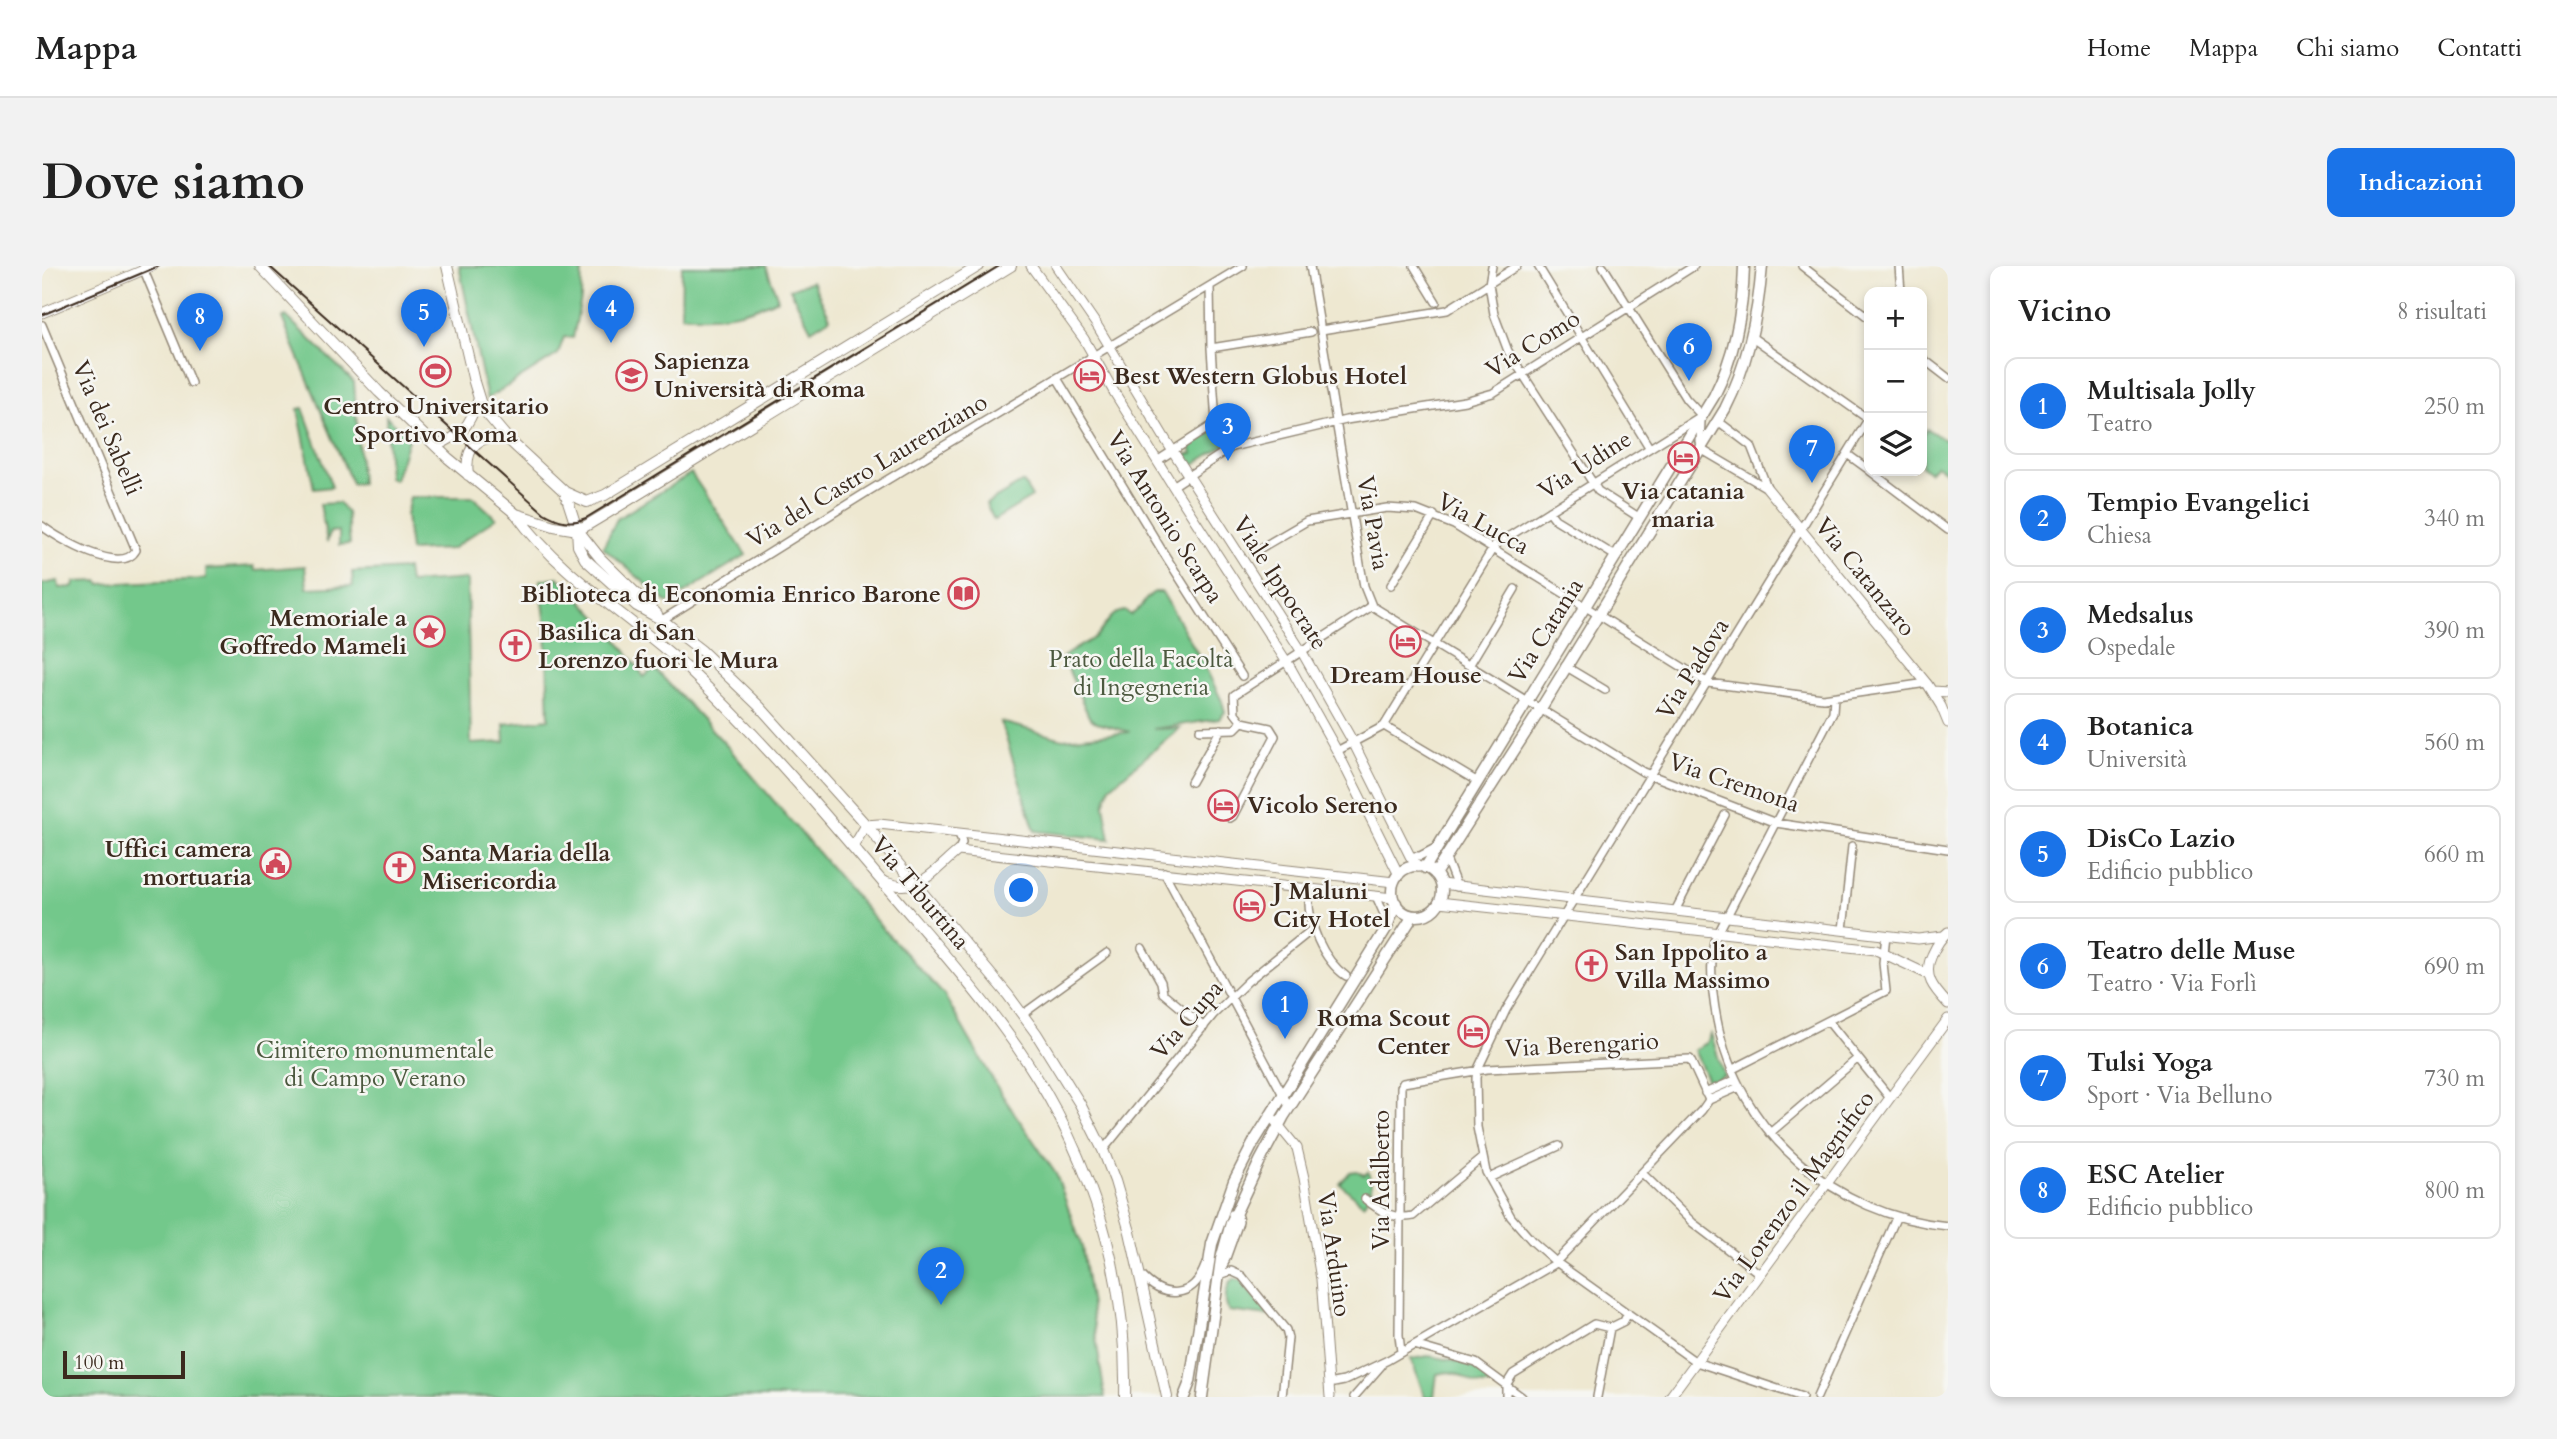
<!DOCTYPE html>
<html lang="it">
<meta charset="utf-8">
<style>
:root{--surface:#fff;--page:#f2f2f2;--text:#222;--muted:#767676;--line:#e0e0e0;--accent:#1a73e8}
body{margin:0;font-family:Cardo,serif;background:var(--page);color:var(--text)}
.controls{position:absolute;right:21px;top:21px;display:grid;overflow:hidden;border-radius:14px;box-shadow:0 4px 10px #0003}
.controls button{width:63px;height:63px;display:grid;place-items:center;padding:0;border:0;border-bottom:2px solid var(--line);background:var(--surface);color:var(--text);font:35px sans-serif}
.scale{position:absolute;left:21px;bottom:18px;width:122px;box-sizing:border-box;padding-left:7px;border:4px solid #3b2a1e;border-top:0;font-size:19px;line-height:24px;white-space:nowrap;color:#3b2a1e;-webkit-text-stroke:5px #f6f6f2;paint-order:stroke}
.you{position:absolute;left:980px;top:625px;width:24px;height:24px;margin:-18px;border:5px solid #fff;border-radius:50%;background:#1a73e8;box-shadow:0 0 0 10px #1a73e833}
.badge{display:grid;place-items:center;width:46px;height:46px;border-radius:50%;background:var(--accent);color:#fff;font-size:23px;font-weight:700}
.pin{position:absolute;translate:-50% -58px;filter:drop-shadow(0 2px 4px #0008)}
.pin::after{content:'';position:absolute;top:37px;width:24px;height:21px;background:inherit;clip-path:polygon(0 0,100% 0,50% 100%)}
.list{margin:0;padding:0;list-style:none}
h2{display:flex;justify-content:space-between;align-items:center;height:91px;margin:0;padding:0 28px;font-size:30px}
h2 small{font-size:23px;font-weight:400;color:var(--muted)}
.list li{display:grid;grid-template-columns:46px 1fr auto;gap:21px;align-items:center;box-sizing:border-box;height:98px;margin:0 14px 14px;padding:0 14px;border:2px solid var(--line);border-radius:14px}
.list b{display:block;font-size:26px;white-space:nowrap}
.list p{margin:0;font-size:23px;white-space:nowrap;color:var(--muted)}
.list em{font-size:23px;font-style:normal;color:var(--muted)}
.icon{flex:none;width:38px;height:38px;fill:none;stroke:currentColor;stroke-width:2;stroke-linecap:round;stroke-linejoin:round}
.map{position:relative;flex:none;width:1906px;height:1131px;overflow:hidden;border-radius:14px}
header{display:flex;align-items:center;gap:42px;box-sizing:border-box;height:98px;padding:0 35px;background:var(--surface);border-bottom:2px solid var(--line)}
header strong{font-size:33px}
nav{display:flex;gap:38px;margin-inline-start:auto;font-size:24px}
.intro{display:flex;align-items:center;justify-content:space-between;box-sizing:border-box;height:168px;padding:0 42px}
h1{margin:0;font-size:49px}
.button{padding:18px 32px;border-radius:14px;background:var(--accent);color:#fff;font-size:24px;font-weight:700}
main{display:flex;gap:42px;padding:0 42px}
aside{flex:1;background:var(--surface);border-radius:14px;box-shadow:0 4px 10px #0003}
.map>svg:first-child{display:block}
.green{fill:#73c88b;stroke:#577954;stroke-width:2}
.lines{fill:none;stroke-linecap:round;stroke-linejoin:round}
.minor-casing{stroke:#948978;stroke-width:10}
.tertiary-casing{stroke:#948978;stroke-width:11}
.secondary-casing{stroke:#948978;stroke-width:12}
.primary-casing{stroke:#948978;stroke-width:13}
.minor{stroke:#fff;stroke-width:7}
.tertiary{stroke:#fff;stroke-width:9}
.secondary{stroke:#fff;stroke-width:10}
.primary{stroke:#fff;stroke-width:10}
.tram{stroke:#3b2a1e;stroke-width:2}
.labels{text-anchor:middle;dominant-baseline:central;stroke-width:5;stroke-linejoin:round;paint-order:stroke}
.street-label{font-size:24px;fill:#3b2a1e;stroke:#f6f6f2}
.poi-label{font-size:24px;font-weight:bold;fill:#3b2a1e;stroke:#f6f6f2;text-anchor:start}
.park-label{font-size:24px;fill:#4c593f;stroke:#f6f6f2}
</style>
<header>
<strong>Mappa</strong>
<nav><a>Home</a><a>Mappa</a><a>Chi siamo</a><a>Contatti</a></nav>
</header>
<div class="intro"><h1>Dove siamo</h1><a class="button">Indicazioni</a></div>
<main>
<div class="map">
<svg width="1906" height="1131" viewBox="0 0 1906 1131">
<rect width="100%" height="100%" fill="#f6f6f2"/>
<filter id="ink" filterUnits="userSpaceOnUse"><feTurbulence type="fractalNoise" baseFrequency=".0143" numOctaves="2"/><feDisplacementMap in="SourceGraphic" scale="14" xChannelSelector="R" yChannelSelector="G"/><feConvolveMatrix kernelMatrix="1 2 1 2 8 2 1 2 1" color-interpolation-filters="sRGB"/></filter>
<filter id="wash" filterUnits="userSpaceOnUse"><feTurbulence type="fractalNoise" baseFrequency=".00686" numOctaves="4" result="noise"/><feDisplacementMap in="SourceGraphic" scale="28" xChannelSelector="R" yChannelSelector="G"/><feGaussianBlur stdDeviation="1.57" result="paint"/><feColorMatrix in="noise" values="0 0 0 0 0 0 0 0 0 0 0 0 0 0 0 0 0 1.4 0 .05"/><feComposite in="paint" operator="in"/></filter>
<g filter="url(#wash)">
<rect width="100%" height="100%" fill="#eee8d1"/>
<path class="green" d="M 417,0 L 540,0 L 539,33 L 531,72 L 522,71 L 516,88 L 445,133 Z
M 640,0 L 724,0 L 736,33 C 703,48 675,53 639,49 Z
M 770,15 L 788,52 L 769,64 L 748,23 Z
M 244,50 L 312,116 L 319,217 L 310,218 L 240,52 Z
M 261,142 L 290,221 L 272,223 L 256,143 Z
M 344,150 L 367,171 L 353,214 L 347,212 Z
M 1885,163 L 1903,174 L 1906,171 L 1906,209 L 1904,205 L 1894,199 L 1887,206 L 1880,200 L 1880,172 Z
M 1173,164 L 1183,179 L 1149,200 L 1145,199 L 1139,190 L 1151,187 L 1147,181 Z
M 649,207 L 704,289 L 626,337 L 561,281 L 575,253 Z
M 981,216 L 990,231 L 952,254 L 944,238 Z
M 368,231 L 431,231 L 454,252 L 410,283 L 368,285 L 364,249 Z
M 297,237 L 305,247 L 308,278 L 297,279 L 297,265 L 288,266 L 285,276 L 278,238 Z
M 212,300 L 213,304 L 263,300 L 265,322 L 311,320 L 310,306 L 365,303 L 367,317 L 425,313 L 429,478 L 463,476 L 462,458 L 507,453 L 504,359 L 498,314 L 516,311 C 547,341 577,372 602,411 L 612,402 L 685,480 L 840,662 L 902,729 L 958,826 L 1014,908 L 1040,981 L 1063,1131 L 0,1131 L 0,318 L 16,315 L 17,322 L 32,321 L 33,316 L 57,315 L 58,318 L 164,313 L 164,303 Z
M 1113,326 L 1120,326 L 1161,397 L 1180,435 L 1183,446 L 1177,453 L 1111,463 L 1138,462 L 1068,521 L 1062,539 L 1068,573 L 993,565 L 959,456 L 1021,473 L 1088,466 L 1055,457 L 1047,451 L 1021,391 C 1031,384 1040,379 1050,373 C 1065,364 1064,346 1084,345 L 1088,349 C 1101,344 1101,331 1113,326 Z
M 1669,768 L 1682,810 L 1667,817 L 1652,784 L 1665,777 Z
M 1315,905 L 1322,909 L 1326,906 C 1331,919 1331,927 1321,938 L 1298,918 L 1308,906 Z
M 1191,1013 L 1198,1014 L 1226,1048 L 1225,1050 L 1187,1045 C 1181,1037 1184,1019 1191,1013 Z
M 1386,1090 C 1408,1093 1437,1098 1450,1118 C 1431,1123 1427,1111 1412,1107 C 1407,1105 1401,1107 1395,1108 L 1392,1131 L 1383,1131 L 1369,1093 Z"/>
</g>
<g filter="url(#ink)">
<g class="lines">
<defs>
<path id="minor" d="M 1268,0 L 1318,298 L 1322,320 L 1330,340 L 1601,506 L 1734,557 L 1906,583
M 1372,0 L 1394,36
M 1450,0 L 1447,18 L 1452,48 L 1466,85 L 1556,225 L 1598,252
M 1496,0 L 1607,181
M 1561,0 L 1644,133 L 1659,149
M 1760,0 L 1827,52
M 1857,0 L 1859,26
M 101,2 L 149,117
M 1168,20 L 1169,82 L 1174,157 L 1190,181
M 0,59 L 94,284 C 80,310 17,273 0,260
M 1279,64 L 1405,44 L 1475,0
M 1710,71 L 1826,153
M 1169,82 L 1269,66
M 1880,92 L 1906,112
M 1015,112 L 1121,286 L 1200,410
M 1659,155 L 1658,176 L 1662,185 L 1725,222
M 1676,155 L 1709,180 L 1725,221
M 1805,188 L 1827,204
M 1115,195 L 1174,157
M 1828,205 L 1906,264
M 1131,220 L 1190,181 L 1304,154 L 1423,135 L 1451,127 L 1652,0
M 1507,245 L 1513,253 L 1575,291
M 1212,286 L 1265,255 L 1345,242 L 1374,244 L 1412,259 L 1666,417 L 1781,432 L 1885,417
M 1349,319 L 1392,249
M 620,354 L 825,226 L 1201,0
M 1428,398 L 1473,323
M 1523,400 L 1563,424
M 1792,431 L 1791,446 L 1672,675 C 1667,702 1670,728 1675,754 C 1696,867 1794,950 1906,960
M 1342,460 L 1436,516
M 1158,464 L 1193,463 L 1200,456
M 1295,485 L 1342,460 L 1453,279 L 1659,150
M 1149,516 L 1179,463
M 1188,552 L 1191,550 L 1233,470 L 1228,462 L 1200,456 L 1193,447 L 1192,429 L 1330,340
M 916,585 L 920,577 L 917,567
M 1368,590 L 1378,590 L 1395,581
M 1404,593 L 1415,621
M 1122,606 L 1248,842
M 1267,629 C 1265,657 1281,694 1304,710
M 1334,630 L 1346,657
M 1633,645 L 1683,549
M 1801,664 L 1810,580
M 1100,682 L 1119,716 L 1121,727 L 1162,761
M 981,748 L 1065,687
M 1786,755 L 1848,832
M 1689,804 L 1844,725 L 1841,697 L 1844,669
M 1663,827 L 1693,814
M 1667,834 L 1697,821
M 1728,867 L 1816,792
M 1061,884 L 1171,749 L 1206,715 L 1272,662
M 1600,907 L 1651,957 L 1718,1008
M 1447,912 L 1517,880
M 1323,933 C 1338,945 1351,954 1371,950 L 1440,892
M 1179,1006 L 1197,956 L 1196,951 L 1190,948
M 1099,1009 C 1122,1034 1151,1033 1163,1000
M 1177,1009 L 1189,1005 L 1200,1010 L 1244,1064 L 1246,1072 L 1240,1131
M 1372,1079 L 1434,1097 L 1480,1131
M 1359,1086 L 1357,1069 L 1359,821 L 1361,817 L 1445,803 L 1648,793 L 1667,834
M 1287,1118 L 1302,1115 L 1346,1094 L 1511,999 L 1660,844 L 1667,834
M 1312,1131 L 1339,1100
M 1464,1131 L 1464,1119 L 1471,1108 L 1552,1058 L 1568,1062
M 1555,1131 L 1568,1062 L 1582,1055 L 1586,1047
M 1760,1131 L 1654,1096 L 1514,996 L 1490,975 L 1469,951 L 1444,906 L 1435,861 L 1434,812 L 1435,805 L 1464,744 L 1827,152
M 1775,1131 L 1854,952"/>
<path id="tertiary" d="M 989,0 L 1042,73 L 1072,126 L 1136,228 L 1248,401 L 1295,485 L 1357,609
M 1014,0 L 1056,61 L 1125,176 L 1260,386 L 1311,476 L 1368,590 L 1376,601
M 0,47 L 111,0
M 394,180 C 420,169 427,161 436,134
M 1725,222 L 1886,419 L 1899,440 L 1906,457
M 1891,425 L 1906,426
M 811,581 L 824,559 L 837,558 L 1352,616
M 841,615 C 877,630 890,606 916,585 L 1351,632
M 1399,618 L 1876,673 L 1901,670
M 1397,636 L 1834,684 L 1885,708
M 1906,666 C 1898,672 1894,680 1890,689 C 1880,710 1892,723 1906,738
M 1228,849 L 1255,882 L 1262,912 L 1279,1013 L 1288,1131
M 1628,1131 L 1906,753"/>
<path id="secondary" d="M 218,0 L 337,126 L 406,192 L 474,248 L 512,260 L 530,263 L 542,261 L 567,246 L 969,0
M 405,0 L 432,116 L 440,142 L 467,174 L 523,226 L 545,236 L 563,229 L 937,0
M 426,209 C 422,181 438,165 466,174
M 523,226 L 535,263 L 536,280 L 543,293 L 595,340 L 620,354 L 660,385 L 718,441 L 824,559 L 966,729 L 994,767 L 1038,838 L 1061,884 L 1073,915 L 1088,966 L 1125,1131
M 474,248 C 519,311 591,352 647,404 C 716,469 777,541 838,613 C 880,663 924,711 962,763 C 1042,870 1086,997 1083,1131
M 535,263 L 558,292 L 615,348"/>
<path id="primary" d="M1350 625a25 25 0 1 1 50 0a25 25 0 1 1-50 0Z
M 1383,602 L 1672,130 C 1693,89 1701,46 1702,0
M 1393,608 L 1493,452 L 1683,143 C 1706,98 1716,50 1720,0
M 1142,1131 L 1148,1116 L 1170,978 L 1192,915 L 1212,876 L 1345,661 L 1354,637
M 1160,1131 L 1179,993 L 1189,957 L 1218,895 L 1242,850 L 1371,650"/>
</defs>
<use href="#minor" class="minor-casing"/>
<use href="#tertiary" class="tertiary-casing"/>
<use href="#secondary" class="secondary-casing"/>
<use href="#primary" class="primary-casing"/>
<use href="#minor" class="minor"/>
<use href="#tertiary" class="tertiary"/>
<use href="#secondary" class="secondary"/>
<use href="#primary" class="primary"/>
<path class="tram" d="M 227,0 L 502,247 C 516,255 529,259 544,252 L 957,0
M 0,49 L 117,0"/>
</g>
</g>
<defs>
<symbol id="stadium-ring" viewBox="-11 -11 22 22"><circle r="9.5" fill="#f6f6f2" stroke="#d1495b" stroke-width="1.5"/><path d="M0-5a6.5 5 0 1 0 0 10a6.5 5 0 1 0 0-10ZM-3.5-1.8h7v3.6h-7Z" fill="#d1495b"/></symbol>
<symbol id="university-ring" viewBox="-11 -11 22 22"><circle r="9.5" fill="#f6f6f2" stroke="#d1495b" stroke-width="1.5"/><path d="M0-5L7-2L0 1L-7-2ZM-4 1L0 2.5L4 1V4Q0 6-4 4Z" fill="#d1495b"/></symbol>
<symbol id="hotel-ring" viewBox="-11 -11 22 22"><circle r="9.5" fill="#f6f6f2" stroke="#d1495b" stroke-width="1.5"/><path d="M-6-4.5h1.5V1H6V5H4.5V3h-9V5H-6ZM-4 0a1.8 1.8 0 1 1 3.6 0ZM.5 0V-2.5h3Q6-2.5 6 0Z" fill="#d1495b"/></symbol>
<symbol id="library-ring" viewBox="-11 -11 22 22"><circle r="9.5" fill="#f6f6f2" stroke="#d1495b" stroke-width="1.5"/><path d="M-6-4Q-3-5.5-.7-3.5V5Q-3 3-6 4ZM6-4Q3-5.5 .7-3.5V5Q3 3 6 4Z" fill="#d1495b"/></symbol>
<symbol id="sight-ring" viewBox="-11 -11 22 22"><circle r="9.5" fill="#f6f6f2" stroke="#d1495b" stroke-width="1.5"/><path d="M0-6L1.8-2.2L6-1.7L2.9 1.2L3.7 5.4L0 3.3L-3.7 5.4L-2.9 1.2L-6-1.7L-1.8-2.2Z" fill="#d1495b"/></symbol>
<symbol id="church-ring" viewBox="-11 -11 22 22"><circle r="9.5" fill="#f6f6f2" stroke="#d1495b" stroke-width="1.5"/><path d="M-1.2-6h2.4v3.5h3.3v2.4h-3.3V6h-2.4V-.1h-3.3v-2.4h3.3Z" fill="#d1495b"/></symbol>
<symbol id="civic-ring" viewBox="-11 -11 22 22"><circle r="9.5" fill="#f6f6f2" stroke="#d1495b" stroke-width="1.5"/><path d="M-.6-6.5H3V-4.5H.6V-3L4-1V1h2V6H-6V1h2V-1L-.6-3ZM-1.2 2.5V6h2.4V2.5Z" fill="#d1495b"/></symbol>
</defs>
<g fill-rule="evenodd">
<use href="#stadium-ring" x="376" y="88" width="35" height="35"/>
<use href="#university-ring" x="572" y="92" width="35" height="35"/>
<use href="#hotel-ring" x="1030" y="92" width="35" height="35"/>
<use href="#hotel-ring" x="1624" y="174" width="35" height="35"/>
<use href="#library-ring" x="904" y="310" width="35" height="35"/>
<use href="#sight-ring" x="370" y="348" width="35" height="35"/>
<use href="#hotel-ring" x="1346" y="358" width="35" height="35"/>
<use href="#church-ring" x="456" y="362" width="35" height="35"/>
<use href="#hotel-ring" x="1164" y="522" width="35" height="35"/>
<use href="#civic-ring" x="216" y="580" width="35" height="35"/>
<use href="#church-ring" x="340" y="584" width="35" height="35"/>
<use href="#hotel-ring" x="1190" y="622" width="35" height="35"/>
<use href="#church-ring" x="1532" y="682" width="35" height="35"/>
<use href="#hotel-ring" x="1414" y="748" width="35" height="35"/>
</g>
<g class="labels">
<g class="street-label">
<text transform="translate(1491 78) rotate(-32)">Via Como</text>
<text transform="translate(65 162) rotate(67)">Via dei Sabelli</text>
<text transform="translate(1543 199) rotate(-33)">Via Udine</text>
<text transform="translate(825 205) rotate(-31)">Via del Castro Laurenziano</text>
<text transform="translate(1123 251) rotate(58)">Via Antonio Scarpa</text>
<text transform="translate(1331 257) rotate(80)">Via Pavia</text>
<text transform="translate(1441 258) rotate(29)">Via Lucca</text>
<text transform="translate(1823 311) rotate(51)">Via Catanzaro</text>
<text transform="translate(1238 317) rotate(57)">Viale Ippocrate</text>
<text transform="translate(1504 365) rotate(-58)">Via Catania</text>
<text transform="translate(1651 403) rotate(-58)">Via Padova</text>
<text transform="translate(1692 517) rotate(19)">Via Cremona</text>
<text transform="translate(878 627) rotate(50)">Via Tiburtina</text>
<text transform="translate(1145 754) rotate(-49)">Via Cupa</text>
<text transform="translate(1540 779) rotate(-3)">Via Berengario</text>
<text transform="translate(1339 914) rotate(-90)">Via Adalberto</text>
<text transform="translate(1752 931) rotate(-54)">Via Lorenzo il Magnifico</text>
<text transform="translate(1292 988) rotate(82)">Via Arduino</text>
</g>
<g class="poi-label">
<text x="612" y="95">Sapienza<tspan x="612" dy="28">Università di Roma</tspan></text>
<text x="1071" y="110">Best Western Globus Hotel</text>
<text x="394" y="140" text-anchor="middle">Centro Universitario<tspan x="394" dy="28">Sportivo Roma</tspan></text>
<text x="1641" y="225" text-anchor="middle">Via catania<tspan x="1641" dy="28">maria</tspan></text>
<text x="899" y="328" text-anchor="end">Biblioteca di Economia Enrico Barone</text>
<text x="365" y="352" text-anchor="end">Memoriale a<tspan x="365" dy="28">Goffredo Mameli</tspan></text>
<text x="496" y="366">Basilica di San<tspan x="496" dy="28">Lorenzo fuori le Mura</tspan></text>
<text x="1364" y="409" text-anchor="middle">Dream House</text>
<text x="1205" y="539">Vicolo Sereno</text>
<text x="210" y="583" text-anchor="end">Uffici camera<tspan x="210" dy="28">mortuaria</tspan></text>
<text x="380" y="587">Santa Maria della<tspan x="380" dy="28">Misericordia</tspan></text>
<text x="1231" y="625">J Maluni<tspan x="1231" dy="28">City Hotel</tspan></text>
<text x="1573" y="686">San Ippolito a<tspan x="1573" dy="28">Villa Massimo</tspan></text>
<text x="1408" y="752" text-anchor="end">Roma Scout<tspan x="1408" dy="28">Center</tspan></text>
</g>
<g class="park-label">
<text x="1099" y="393">Prato della Facoltà<tspan x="1099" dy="28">di Ingegneria</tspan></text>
<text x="333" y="784">Cimitero monumentale<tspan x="333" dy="28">di Campo Verano</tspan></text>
</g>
</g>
</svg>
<div class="controls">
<button>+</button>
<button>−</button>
<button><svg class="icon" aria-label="layers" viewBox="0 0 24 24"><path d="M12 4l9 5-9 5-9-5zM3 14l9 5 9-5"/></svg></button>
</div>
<div class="scale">100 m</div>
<div class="you"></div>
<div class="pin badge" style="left:1243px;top:773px">1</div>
<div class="pin badge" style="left:899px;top:1039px">2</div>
<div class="pin badge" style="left:1186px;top:195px">3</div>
<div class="pin badge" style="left:569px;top:77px">4</div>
<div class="pin badge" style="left:382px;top:81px">5</div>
<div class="pin badge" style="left:1647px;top:115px">6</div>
<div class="pin badge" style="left:1770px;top:217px">7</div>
<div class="pin badge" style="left:158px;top:85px">8</div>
</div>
<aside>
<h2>Vicino<small>8 risultati</small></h2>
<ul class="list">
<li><span class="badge">1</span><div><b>Multisala Jolly</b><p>Teatro</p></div><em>250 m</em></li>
<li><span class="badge">2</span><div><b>Tempio Evangelici</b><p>Chiesa</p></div><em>340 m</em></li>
<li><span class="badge">3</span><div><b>Medsalus</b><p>Ospedale</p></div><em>390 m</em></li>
<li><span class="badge">4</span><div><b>Botanica</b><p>Università</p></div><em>560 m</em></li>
<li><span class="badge">5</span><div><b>DisCo Lazio</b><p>Edificio pubblico</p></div><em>660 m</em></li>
<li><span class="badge">6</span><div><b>Teatro delle Muse</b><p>Teatro · Via Forlì</p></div><em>690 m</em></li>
<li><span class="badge">7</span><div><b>Tulsi Yoga</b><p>Sport · Via Belluno</p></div><em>730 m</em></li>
<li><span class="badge">8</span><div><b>ESC Atelier</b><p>Edificio pubblico</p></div><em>800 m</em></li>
</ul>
</aside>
</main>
